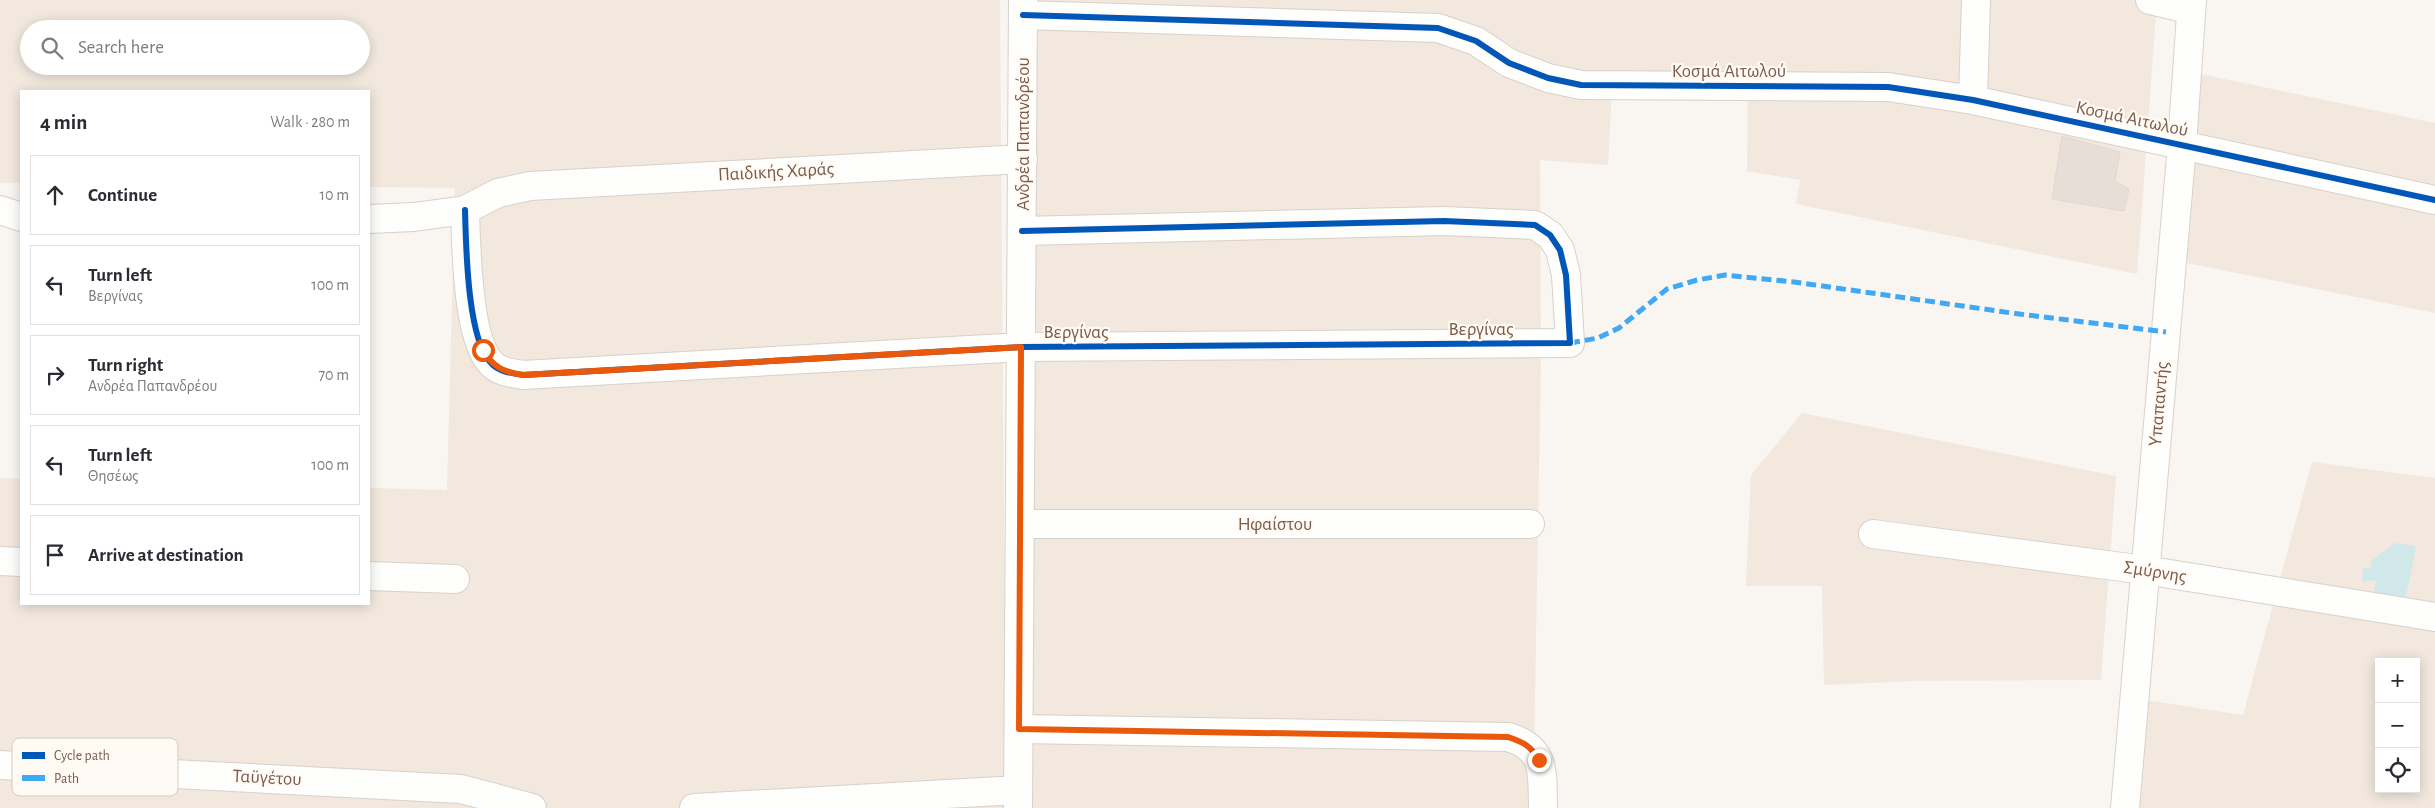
<!DOCTYPE html>
<meta charset="utf-8">
<style>
:root{--surface:#fff;--page:#f7f7f7;--text:#2b2b33;--muted:#7c7c81;--line:#e1e1e2}
body{margin:0;font-family:"Alegreya Sans",sans-serif;background:var(--page);color:var(--text)}
.controls{position:absolute;right:15px;bottom:15px;display:grid;overflow:hidden;border-radius:0px;box-shadow:0 2px 12px #0003}
.controls button{width:45px;height:45px;display:grid;place-items:center;padding:0;border:0;border-bottom:1px solid var(--line);background:var(--surface);color:var(--text);font:25px sans-serif}
.stop{position:absolute;width:15px;height:15px;margin:-11px;border:4px solid #ea580c;border-radius:50%;background:#fff}
.stop.end{background:#ea580c;border-color:#fff;box-shadow:0 1px 5px #0008}
.list{margin:0;padding:0;list-style:none}
h2{display:flex;justify-content:space-between;align-items:center;height:65px;margin:0;padding:0 20px;font-size:21px}
h2 small{font-size:16px;font-weight:400;color:var(--muted)}
.list li{display:grid;grid-template-columns:32px 1fr auto;gap:15px;align-items:center;box-sizing:border-box;height:80px;margin:0 10px 10px;padding:0 10px;border:1px solid var(--line);border-radius:0px}
.list b{display:block;font-size:19px;white-space:nowrap}
.list p{margin:0;font-size:16px;white-space:nowrap;color:var(--muted)}
.list em{font-size:16px;font-style:normal;color:var(--muted)}
.icon{flex:none;width:28px;height:28px;fill:none;stroke:currentColor;stroke-width:2;stroke-linecap:round;stroke-linejoin:round}
.map{position:relative;flex:none;width:2435px;height:808px;overflow:hidden}
.search{position:absolute;background:var(--surface);box-shadow:0 2px 12px #0003;left:20px;top:20px;width:350px;height:55px;display:flex;align-items:center;gap:12px;box-sizing:border-box;padding:0 18px;border-radius:28px;color:var(--muted);font-size:19px}
.panel{position:absolute;background:var(--surface);box-shadow:0 2px 12px #0003;left:20px;top:90px;width:350px;height:515px;border-radius:0px}
.map>svg:first-child{display:block}
.residential{fill:#f2e8de;fill-rule:evenodd}
.water{fill:#d0e8ea}
.building{fill:#e6ded7;stroke:#e2d8d2}
.lines{fill:none;stroke-linecap:round;stroke-linejoin:round}
.street-casing{stroke:#d7d1cb;stroke-width:30}
.secondary-casing{stroke:#d9d2cb;stroke-width:30}
.street{stroke:#fefefd;stroke-width:28}
.secondary{stroke:#fefefd;stroke-width:28}
.quiet{stroke:#3fa9f5;stroke-width:5;stroke-dasharray:10 5;stroke-linecap:butt}
.cycleway-casing{stroke:#fffaf3;stroke-width:9}
.cycleway{stroke:#0057b8;stroke-width:6}
.route{stroke:#ea580c;stroke-width:6}
.labels{text-anchor:middle;dominant-baseline:central;stroke-width:4.5;stroke-linejoin:round;paint-order:stroke}
.street-label{font-size:19px;fill:#7a5c4d;stroke:#fffaf3}
.key{fill:#fffaf3;stroke:#d7cbc1;stroke-width:1}
.key-label{font-size:14px;fill:#7a5c4d}
</style>
<div class="map">
<svg width="2435" height="808" viewBox="0 0 2435 808">
<rect width="100%" height="100%" fill="#f9f5f0"/>
<path class="residential" d="M 0,0 L 1000,0 L 1006,808 L 0,808 L 0,478 L 21,479 L 21,604 L 369,604 L 369,488 L 447,490 L 455,188 L 369,187 L 369,91 L 21,91 L 21,183 L 0,183 ZM 29,29 L 361,29 L 361,66 L 29,66 Z
M 1034,0 L 2157,0 L 2137,274 L 1796,204 L 1800,180 L 1747,171 L 1748,75 L 1613,71 L 1608,165 L 1540,160 L 1541,358 L 1533,808 L 1027,808 Z
M 2196,73 L 2435,123 L 2435,313 L 2182,262 Z
M 1802,413 L 2116,476 L 2101,680 L 1914,681 L 1824,685 L 1822,586 L 1746,586 L 1751,475 Z
M 2312,462 L 2435,478 L 2435,808 L 2136,808 L 2145,700 L 2243,715 ZM 2379,662 L 2416,662 L 2416,789 L 2379,789 Z"/>
<path class="water" d="M 2395,543 L 2416,546 L 2404,606 L 2373,597 L 2376,580 L 2362,582 L 2363,568 L 2371,569 L 2371,561 Z"/>
<path class="building" d="M 2062,136 L 2120,152 L 2115,181 L 2129,189 L 2124,211 L 2052,199 Z"/>
<g class="lines">
<defs>
<path id="street" d="M 2150,0 L 2191,10
M 1023,15 L 1438,28 L 1476,41 L 1509,63 L 1548,78 L 1581,85 L 1888,87 L 1973,100 L 2435,200
M 1973,100 L 1976,0
M 0,210 L 21,217
M 465,210 C 466,244 467,339 491,363 C 499,372 511,373 523,375 L 1021,347 L 1570,343 L 1566,275 L 1560,250 L 1550,235 L 1535,225 L 1444,221 L 1022,231
M 369,219 L 414,217 L 465,210 L 498,193 L 530,186 L 1023,159
M 1020,524 L 1530,524
M 1873,534 L 2145,570 L 2435,617
M 0,561 L 21,562
M 369,576 L 455,579
M 1019,729 L 1508,737 C 1547,748 1542,774 1543,808
M 0,765 L 461,789 L 532,808
M 694,808 L 1018,790
M 1018,808 L 1023,0"/>
<path id="secondary" d="M 2125,808 L 2182,145 L 2192,0"/>
</defs>
<use href="#street" class="street-casing"/>
<use href="#secondary" class="secondary-casing"/>
<use href="#street" class="street"/>
<use href="#secondary" class="secondary"/>
<path class="quiet" d="M 1570,343 L 1598,338 L 1619,328 L 1667,289 L 1697,280 L 1725,275 L 1794,282 L 2019,314 L 2166,332"/>
<defs>
<path id="cycleway" d="M 1023,15 L 1438,28 L 1476,41 L 1509,63 L 1548,78 L 1581,85 L 1888,87 L 1973,100 L 2435,200
M 465,210 C 466,244 467,339 491,363 C 499,372 511,373 523,375 L 1021,347 L 1570,343 L 1566,275 L 1560,250 L 1550,235 L 1535,225 L 1444,221 L 1022,231"/>
</defs>
<use href="#cycleway" class="cycleway-casing"/>
<use href="#cycleway" class="cycleway"/>
</g>
<g class="lines">
<path class="route" d="M 483,350 C 493,367 503,372 523,375 L 1021,347 L 1019,729 L 1508,737 C 1523,742 1531,746 1539,760"/>
</g>
<g class="labels">
<g class="street-label">
<text x="1729" y="71">Κοσμά Αιτωλού</text>
<text transform="translate(2132 119) rotate(12)">Κοσμά Αιτωλού</text>
<text transform="translate(1023 134) rotate(-90)">Ανδρέα Παπανδρέου</text>
<text transform="translate(776 172) rotate(-3)">Παιδικής Χαράς</text>
<text x="1481" y="329">Βεργίνας</text>
<text x="1076" y="332">Βεργίνας</text>
<text transform="translate(2159 404) rotate(-85)">Υπαπαντής</text>
<text x="1275" y="524">Ηφαίστου</text>
<text transform="translate(2155 572) rotate(9)">Σμύρνης</text>
<text transform="translate(267 778) rotate(3)">Ταϋγέτου</text>
</g>
</g>
<rect x="12" y="738" width="166" height="58" rx="8" class="key"/>
<rect x="22" y="752" width="23" height="7" fill="#0057b8"/>
<rect x="22" y="775" width="23" height="6" fill="#3fa9f5"/>
<g class="key-label">
<text x="54" y="760">Cycle path</text>
<text x="54" y="783">Path</text>
</g>
</svg>
<div class="controls">
<button>+</button>
<button>−</button>
<button><svg class="icon" aria-label="locate" viewBox="0 0 24 24"><circle cx="12" cy="12" r="6"/><path d="M12 2v4M12 18v4M2 12h4M18 12h4"/></svg></button>
</div>
<div class="stop" style="left:483px;top:350px"></div>
<div class="stop end" style="left:1539px;top:760px"></div>
<div class="search"><svg class="icon" aria-label="search" viewBox="0 0 24 24"><circle cx="10" cy="10" r="6"/><path d="M15 15l6 6"/></svg>Search here</div>
<section class="panel">
<h2>4 min<small>Walk · 280 m</small></h2>
<ul class="list">
<li><svg class="icon" aria-label="ahead" viewBox="0 0 24 24"><path d="M12 20V5M6 11l6-6 6 6"/></svg><div><b>Continue</b></div><em>10 m</em></li>
<li><svg class="icon" aria-label="left" viewBox="0 0 24 24"><path d="M17 20v-9H6M10 6l-5 5 5 5"/></svg><div><b>Turn left</b><p>Βεργίνας</p></div><em>100 m</em></li>
<li><svg class="icon" aria-label="right" viewBox="0 0 24 24"><path d="M7 20v-9h11M14 6l5 5-5 5"/></svg><div><b>Turn right</b><p>Ανδρέα Παπανδρέου</p></div><em>70 m</em></li>
<li><svg class="icon" aria-label="left" viewBox="0 0 24 24"><path d="M17 20v-9H6M10 6l-5 5 5 5"/></svg><div><b>Turn left</b><p>Θησέως</p></div><em>100 m</em></li>
<li><svg class="icon" aria-label="arrive" viewBox="0 0 24 24"><path d="M6 21V4h12l-3 4 3 4H6"/></svg><div><b>Arrive at destination</b></div></li>
</ul>
</section>
</div>
